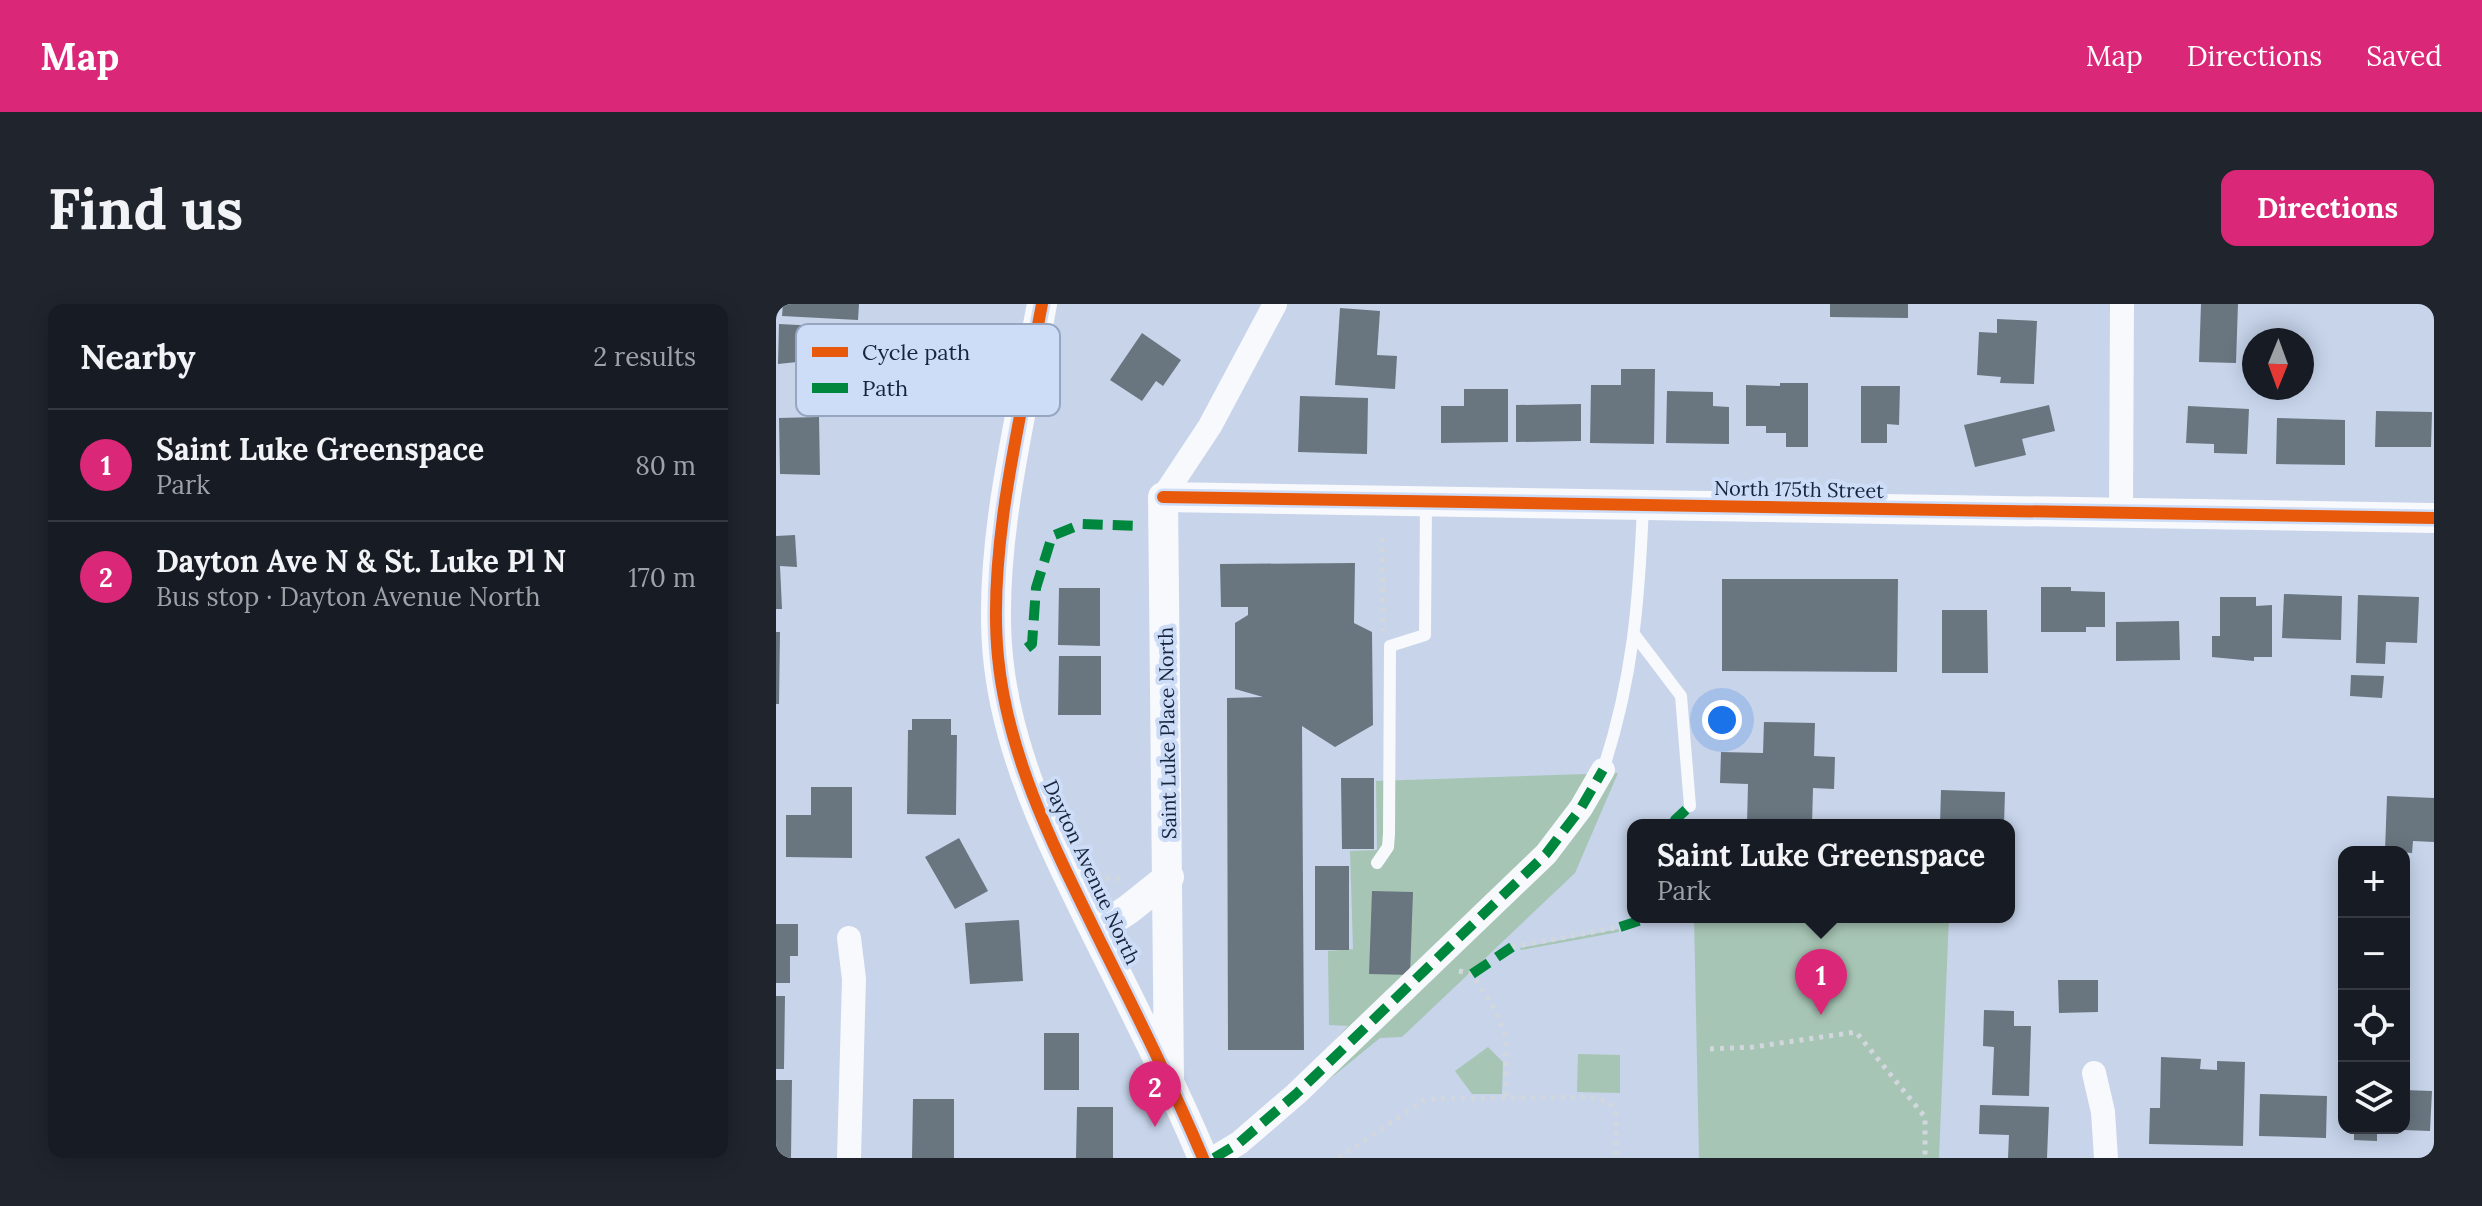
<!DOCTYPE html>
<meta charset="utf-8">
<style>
:root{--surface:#171b24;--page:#20242c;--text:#f1f3f6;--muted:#9ea1a6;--line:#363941;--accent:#db2777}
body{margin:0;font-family:Lora,serif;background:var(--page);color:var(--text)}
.controls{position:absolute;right:24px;bottom:24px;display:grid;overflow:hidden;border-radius:16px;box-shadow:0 4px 20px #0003}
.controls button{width:72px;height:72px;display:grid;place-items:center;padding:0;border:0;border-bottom:2px solid var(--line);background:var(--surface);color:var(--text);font:40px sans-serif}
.compass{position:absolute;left:1466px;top:24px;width:72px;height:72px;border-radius:50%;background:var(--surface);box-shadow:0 4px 20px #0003;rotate:181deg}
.you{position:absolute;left:946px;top:416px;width:28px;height:28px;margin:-20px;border:6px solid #fff;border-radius:50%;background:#1a73e8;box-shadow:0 0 0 12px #1a73e833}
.badge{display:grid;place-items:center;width:52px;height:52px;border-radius:50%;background:var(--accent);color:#fff;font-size:26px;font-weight:700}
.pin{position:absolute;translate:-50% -66px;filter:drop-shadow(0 2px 4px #0008)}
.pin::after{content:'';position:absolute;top:42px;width:28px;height:24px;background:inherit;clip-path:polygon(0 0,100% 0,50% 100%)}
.popup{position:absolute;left:851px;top:515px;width:388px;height:104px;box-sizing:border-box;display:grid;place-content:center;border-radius:16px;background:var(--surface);filter:drop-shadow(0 2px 6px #0005);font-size:26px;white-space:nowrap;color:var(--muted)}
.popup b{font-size:30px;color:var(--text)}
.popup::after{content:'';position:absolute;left:50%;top:100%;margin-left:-16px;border:16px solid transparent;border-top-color:var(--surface)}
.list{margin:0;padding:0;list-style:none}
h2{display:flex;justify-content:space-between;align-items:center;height:104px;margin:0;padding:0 32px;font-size:34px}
h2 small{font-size:26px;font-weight:400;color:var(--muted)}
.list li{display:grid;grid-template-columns:52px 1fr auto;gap:24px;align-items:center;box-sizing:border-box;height:112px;padding:0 32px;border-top:2px solid var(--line)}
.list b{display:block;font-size:30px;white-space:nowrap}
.list p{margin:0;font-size:26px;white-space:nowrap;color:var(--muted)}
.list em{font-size:26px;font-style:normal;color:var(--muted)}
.icon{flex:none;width:44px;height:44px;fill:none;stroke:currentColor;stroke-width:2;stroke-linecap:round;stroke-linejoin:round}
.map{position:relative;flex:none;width:1658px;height:854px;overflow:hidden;border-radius:16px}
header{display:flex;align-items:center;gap:48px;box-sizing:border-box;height:112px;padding:0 40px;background:var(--accent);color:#fff}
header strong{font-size:38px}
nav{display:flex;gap:44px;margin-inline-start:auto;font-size:28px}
.intro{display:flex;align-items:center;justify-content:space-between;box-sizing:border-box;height:192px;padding:0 48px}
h1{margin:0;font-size:56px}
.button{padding:20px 36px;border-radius:16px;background:var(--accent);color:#fff;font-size:28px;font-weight:700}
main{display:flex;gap:48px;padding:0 48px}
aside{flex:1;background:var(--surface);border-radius:16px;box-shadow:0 4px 20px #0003}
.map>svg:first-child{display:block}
.green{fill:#a7c5b5}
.building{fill:#697680}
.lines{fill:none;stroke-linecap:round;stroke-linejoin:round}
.path{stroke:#d2d7de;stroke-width:5;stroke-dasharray:4 6;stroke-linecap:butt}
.service{stroke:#f7f9fc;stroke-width:12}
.minor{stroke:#f7f9fc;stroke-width:24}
.tertiary{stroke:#f7f9fc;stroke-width:30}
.quiet{stroke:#00873e;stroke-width:10;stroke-dasharray:20 10;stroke-linecap:butt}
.cycleway-casing{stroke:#cdddf8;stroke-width:17}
.cycleway{stroke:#e8590c;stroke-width:12}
.labels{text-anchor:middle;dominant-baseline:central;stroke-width:8;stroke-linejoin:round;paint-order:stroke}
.street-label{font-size:20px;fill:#17243e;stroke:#cdddf8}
.key{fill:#cdddf8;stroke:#96a6c0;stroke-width:2}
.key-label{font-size:22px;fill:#17243e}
</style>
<header>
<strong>Map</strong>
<nav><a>Map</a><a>Directions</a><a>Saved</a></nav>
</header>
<div class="intro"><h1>Find us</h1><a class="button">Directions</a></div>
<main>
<aside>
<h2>Nearby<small>2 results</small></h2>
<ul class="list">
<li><span class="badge">1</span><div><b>Saint Luke Greenspace</b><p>Park</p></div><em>80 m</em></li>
<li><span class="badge">2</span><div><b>Dayton Ave N &amp; St. Luke Pl N</b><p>Bus stop · Dayton Avenue North</p></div><em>170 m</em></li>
</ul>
</aside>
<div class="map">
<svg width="1658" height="854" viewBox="0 0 1658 854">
<rect width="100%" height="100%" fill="#c7d4ea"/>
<path class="green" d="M 842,469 L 799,569 L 626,733 L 604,734 L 550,778 L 535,762 L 572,722 L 553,721 L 552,647 L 577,645 L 574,547 L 601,546 L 600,477 Z
M 918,613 L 1173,613 L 1163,854 L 923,854 Z
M 843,625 L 843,628 L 745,646 L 744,644 Z
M 712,743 L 727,758 L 726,790 L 696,790 L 679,767 Z
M 802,750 L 844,751 L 844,789 L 801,788 Z"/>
<path class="building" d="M 7,0 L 83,0 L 82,16 L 6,12 Z
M 1054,0 L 1132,0 L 1132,14 L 1054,13 Z
M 1425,0 L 1462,0 L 1460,59 L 1423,58 Z
M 564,4 L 604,7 L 601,51 L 621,52 L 619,85 L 559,81 Z
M 1221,15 L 1261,17 L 1258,80 L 1224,79 L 1225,73 L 1201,71 L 1203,28 L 1221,29 Z
M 3,20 L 61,23 L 61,89 L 22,90 L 21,58 L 2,60 Z
M 366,29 L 405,56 L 387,82 L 380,77 L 366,97 L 334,76 Z
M 845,65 L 879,65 L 878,140 L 814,139 L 815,81 L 845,81 Z
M 1004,79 L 1032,79 L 1032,143 L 1010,143 L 1010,129 L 990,129 L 990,122 L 970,122 L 970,81 L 1004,82 Z
M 1085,82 L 1124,82 L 1123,121 L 1111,120 L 1111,139 L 1085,139 Z
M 688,85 L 732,85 L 732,138 L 665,139 L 665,102 L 688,102 Z
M 891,87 L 937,88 L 937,102 L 953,103 L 953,140 L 890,139 Z
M 524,92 L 592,94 L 591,150 L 522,148 Z
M 805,100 L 805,137 L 740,138 L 740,101 Z
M 1273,101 L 1279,127 L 1246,135 L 1250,151 L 1199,163 L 1188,121 Z
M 1412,102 L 1473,105 L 1471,150 L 1438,149 L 1438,140 L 1410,139 Z
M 1600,107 L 1656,108 L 1655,143 L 1599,143 Z
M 43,113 L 44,171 L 4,170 L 3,114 Z
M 1501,114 L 1569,116 L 1569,161 L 1500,160 Z
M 19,231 L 21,263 L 4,262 L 6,305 L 0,305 L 0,232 Z
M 579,259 L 578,319 L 596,328 L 597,421 L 559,443 L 526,422 L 528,746 L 452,746 L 451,394 L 487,393 L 459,385 L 459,319 L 472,311 L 472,303 L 445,303 L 444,260 Z
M 946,275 L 1122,275 L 1121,368 L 946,367 Z
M 1265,283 L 1295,283 L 1295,287 L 1329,288 L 1329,323 L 1310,323 L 1310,328 L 1265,328 Z
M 283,284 L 324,284 L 324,342 L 282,341 Z
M 1508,290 L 1566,292 L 1565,336 L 1506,334 Z
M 1582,291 L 1643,293 L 1641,339 L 1610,338 L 1609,360 L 1580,359 Z
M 1444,293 L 1480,293 L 1480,302 L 1496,301 L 1496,353 L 1478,353 L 1478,357 L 1436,353 L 1436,332 L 1444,332 Z
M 1166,306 L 1211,306 L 1212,369 L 1166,369 Z
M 1403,317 L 1404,356 L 1340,357 L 1340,318 Z
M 0,328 L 4,328 L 3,400 L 0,400 Z
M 283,352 L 325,352 L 325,411 L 282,411 Z
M 1575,371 L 1608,372 L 1606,394 L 1574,392 Z
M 136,415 L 175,415 L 175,431 L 181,431 L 180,511 L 131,510 L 132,426 L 136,426 Z
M 988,418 L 1039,419 L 1038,452 L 1059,453 L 1058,485 L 1037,484 L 1036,521 L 971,521 L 972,480 L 944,479 L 945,448 L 987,449 Z
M 565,474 L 598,474 L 598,545 L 566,545 Z
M 35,483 L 76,483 L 76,554 L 10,553 L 10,511 L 35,511 Z
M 1165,486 L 1229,488 L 1228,521 L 1164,521 Z
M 1611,492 L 1658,494 L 1658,538 L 1637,537 L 1636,549 L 1609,547 Z
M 905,517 L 961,518 L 961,521 L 905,521 Z
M 183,534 L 212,587 L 179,605 L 149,553 Z
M 539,562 L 573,562 L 573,646 L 539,646 Z
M 596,587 L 637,588 L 634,671 L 593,670 Z
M 243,616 L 247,677 L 194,680 L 189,619 Z
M 0,620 L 22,620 L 22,652 L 14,652 L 14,679 L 0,679 Z
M 1282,676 L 1322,676 L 1322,708 L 1283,709 Z
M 0,692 L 9,692 L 8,765 L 0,765 Z
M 1208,706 L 1238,707 L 1238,722 L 1255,722 L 1253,792 L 1216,791 L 1218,743 L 1207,742 Z
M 268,729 L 303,729 L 303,786 L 268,786 Z
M 1385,753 L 1425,755 L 1424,765 L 1441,766 L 1441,757 L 1469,758 L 1467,842 L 1373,840 L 1374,804 L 1384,804 Z
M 0,776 L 16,776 L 15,854 L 0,853 Z
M 1628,786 L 1656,787 L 1654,827 L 1628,826 Z
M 1484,790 L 1551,792 L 1550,834 L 1483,832 Z
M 137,795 L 178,795 L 178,854 L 136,854 Z
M 1204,801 L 1273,803 L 1271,854 L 1232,854 L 1233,831 L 1203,830 Z
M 301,803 L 337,803 L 337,854 L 300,854 Z
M 1578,824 L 1601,824 L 1601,837 L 1578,836 Z"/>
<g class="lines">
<path class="path" d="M 606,234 L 607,327
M 321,569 L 330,574 L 346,575
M 736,643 L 844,623
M 683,667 L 696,670 L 718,704 L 730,733 L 730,795
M 934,745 L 977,743 L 1080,728 L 1149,813 L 1149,854
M 563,854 L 650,795 L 814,793 L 833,798 L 840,810 L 840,854"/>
<path class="service" d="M 858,330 L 905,392 L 914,502
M 827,466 C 857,375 863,297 867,202
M 601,559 L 612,543 L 613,530 L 614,342 L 649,331 L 650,198"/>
<path class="minor" d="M 387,193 L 434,122 L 499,0
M 1345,210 L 1346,0
M 1318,769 L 1327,808 L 1330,854
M 73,854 L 78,675 L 73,634
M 438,854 L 463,839 L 520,790 L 770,550 L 805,504 L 827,466"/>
<path class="tertiary" d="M 266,0 C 246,108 211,244 222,353 C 232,456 281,549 326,641 C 361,711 396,781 427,854
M 320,627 L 353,605 L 393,573
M 393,775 L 387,193 L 1658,214"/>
<path class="quiet" d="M 251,344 L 256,340 L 260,284 L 276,232 L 306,220 L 366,222
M 899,521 L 899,516 L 914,502
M 844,623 L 875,613
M 696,670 L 736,643
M 438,854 L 463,839 L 520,790 L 770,550 L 805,504 L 827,466"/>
<defs>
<path id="cycleway" d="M 266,0 C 246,108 211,244 222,353 C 232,456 281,549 326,641 C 361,711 396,781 427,854
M 387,193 L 1658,214"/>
</defs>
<use href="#cycleway" class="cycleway-casing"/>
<use href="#cycleway" class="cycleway"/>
</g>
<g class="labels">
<g class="street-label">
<text transform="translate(1023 185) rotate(1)">North 175th Street</text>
<text transform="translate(391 429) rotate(-91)">Saint Luke Place North</text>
<text transform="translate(316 568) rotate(65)">Dayton Avenue North</text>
</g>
</g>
<rect x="20" y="20" width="264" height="92" rx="12" class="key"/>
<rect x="36" y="43" width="36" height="10" fill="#e8590c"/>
<rect x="36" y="79" width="36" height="10" fill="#00873e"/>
<g class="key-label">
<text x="86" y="56">Cycle path</text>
<text x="86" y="92">Path</text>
</g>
</svg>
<div class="controls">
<button>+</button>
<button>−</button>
<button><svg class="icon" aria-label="locate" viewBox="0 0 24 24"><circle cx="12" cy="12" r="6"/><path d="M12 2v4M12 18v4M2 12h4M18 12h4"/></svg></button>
<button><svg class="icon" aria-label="layers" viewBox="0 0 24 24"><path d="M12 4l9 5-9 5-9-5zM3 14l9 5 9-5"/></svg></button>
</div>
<svg class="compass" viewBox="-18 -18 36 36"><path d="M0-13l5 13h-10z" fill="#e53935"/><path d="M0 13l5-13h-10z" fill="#9ea1a6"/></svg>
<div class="you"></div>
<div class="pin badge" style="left:1045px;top:711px">1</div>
<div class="popup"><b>Saint Luke Greenspace</b>Park</div>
<div class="pin badge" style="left:379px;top:823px">2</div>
</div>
</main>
